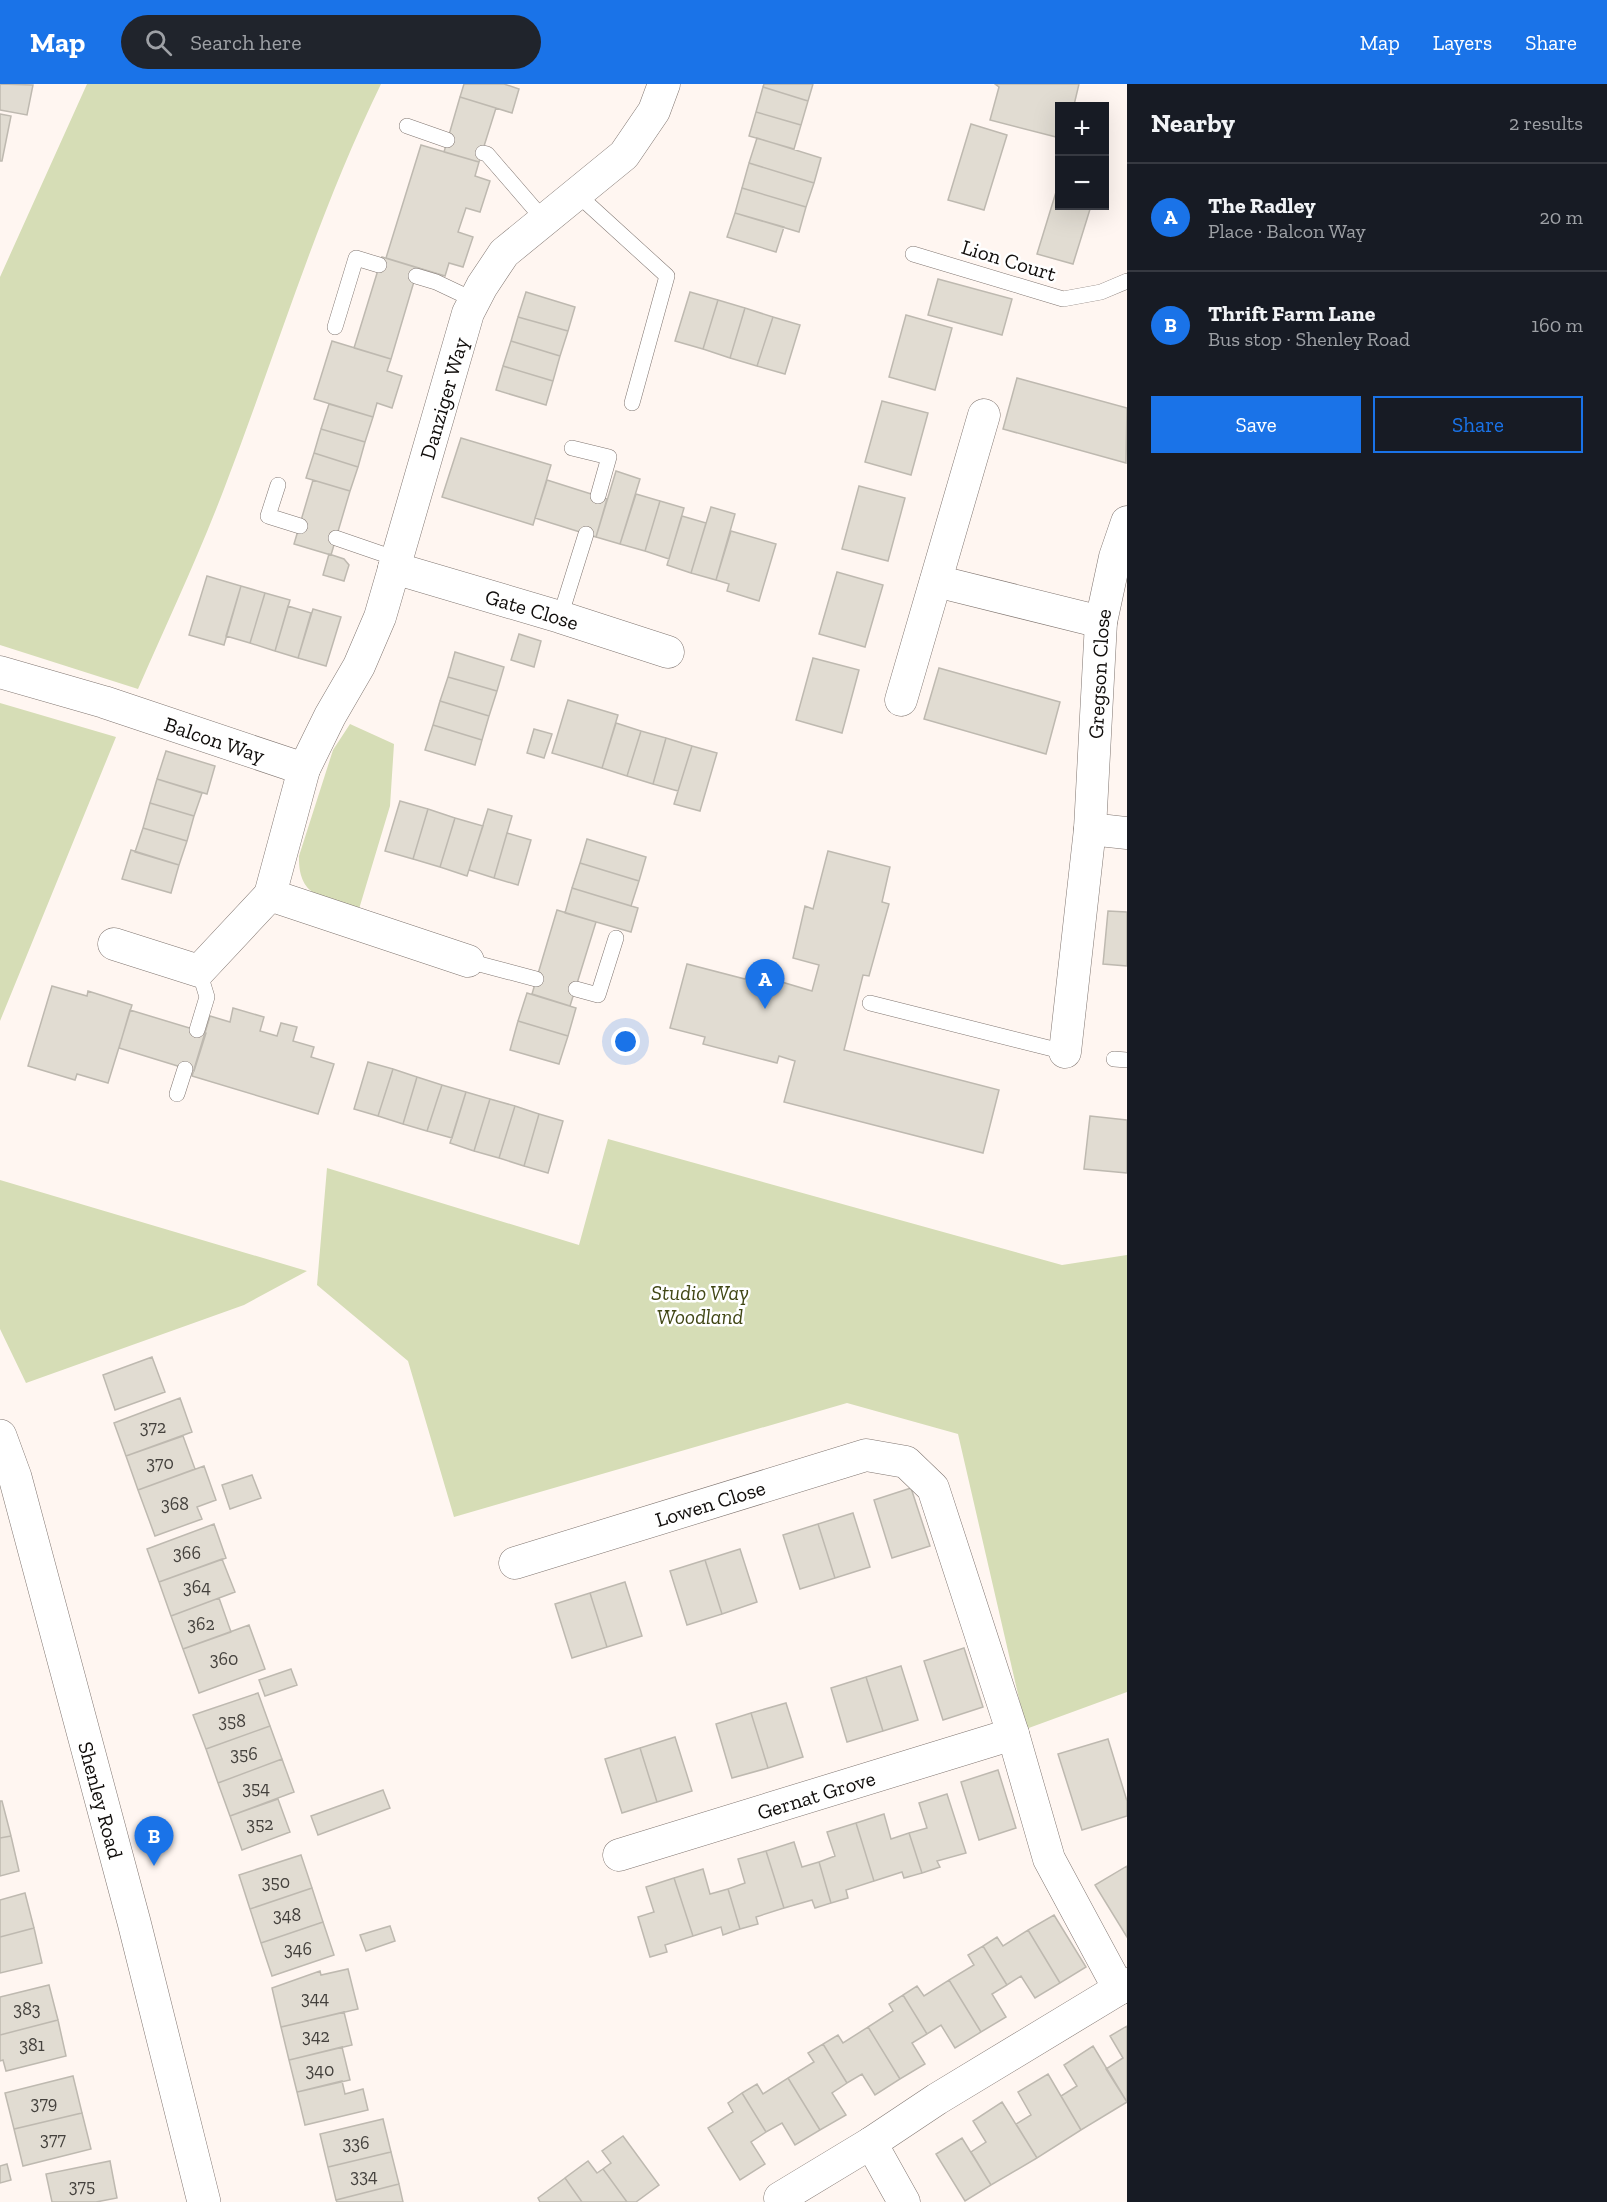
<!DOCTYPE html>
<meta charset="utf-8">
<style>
:root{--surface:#171b24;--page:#20242c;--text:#f1f3f6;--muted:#9ea1a6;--line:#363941;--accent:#1a73e8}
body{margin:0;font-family:"Zilla Slab",serif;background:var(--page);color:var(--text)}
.controls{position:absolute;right:18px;top:18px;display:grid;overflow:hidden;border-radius:0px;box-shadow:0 6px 24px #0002}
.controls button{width:54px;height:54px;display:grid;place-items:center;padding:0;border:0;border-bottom:2px solid var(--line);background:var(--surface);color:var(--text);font:30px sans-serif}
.you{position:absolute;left:626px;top:958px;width:21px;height:21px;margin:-15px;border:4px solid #fff;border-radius:50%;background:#1a73e8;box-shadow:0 0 0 9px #1a73e833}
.badge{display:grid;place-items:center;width:39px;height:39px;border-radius:50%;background:var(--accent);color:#fff;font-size:20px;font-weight:700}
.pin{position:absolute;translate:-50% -50px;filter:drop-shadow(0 2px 3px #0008)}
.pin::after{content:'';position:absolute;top:32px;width:21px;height:18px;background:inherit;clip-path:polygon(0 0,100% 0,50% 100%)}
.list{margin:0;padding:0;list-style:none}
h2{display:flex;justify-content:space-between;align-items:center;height:78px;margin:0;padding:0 24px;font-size:26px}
h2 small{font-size:20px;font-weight:400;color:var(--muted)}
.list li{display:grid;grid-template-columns:39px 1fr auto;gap:18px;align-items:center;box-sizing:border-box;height:108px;padding:0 24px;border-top:2px solid var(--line)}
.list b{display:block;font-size:22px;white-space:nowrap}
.list p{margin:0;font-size:20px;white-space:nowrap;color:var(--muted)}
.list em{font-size:20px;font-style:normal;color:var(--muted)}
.actions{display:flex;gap:12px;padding:18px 24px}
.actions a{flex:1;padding:14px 0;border:2px solid var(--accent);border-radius:0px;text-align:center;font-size:21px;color:var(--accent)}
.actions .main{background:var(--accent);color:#fff}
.icon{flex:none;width:33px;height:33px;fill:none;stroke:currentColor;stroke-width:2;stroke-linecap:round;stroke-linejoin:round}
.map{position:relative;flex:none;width:1127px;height:2118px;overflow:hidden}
header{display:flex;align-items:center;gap:36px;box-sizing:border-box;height:84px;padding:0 30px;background:var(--accent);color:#fff}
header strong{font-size:28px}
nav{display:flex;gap:33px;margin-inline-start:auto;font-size:21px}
.search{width:420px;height:54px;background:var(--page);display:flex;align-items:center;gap:15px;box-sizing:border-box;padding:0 21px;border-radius:33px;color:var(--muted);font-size:22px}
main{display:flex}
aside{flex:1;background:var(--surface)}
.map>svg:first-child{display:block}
.green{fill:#d6ddb6}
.building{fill:#e1dcd2;stroke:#beb9b0;stroke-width:1.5}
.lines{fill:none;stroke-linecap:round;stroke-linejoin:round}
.service-casing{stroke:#807671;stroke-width:16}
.minor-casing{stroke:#807671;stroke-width:33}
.secondary-casing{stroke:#807671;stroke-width:34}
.service{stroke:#fff;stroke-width:15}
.minor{stroke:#fff;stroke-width:32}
.secondary{stroke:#fff;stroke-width:33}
.labels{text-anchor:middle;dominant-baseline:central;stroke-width:5;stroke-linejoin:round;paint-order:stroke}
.number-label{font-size:18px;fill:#44413d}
.street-label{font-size:21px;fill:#100d0b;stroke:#fff}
.park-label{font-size:21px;font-style:italic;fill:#414715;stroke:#fff}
</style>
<header>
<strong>Map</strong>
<div class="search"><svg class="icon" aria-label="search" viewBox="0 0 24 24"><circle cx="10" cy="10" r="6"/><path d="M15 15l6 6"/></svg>Search here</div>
<nav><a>Map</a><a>Layers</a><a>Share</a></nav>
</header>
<main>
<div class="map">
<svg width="1127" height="2118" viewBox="0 0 1127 2118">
<rect width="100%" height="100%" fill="#fff6f1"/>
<path class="green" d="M 87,0 L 381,0 C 317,131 276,270 224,405 C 198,473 167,539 138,605 L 0,561 L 0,193 Z
M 0,619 L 116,653 L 0,937 Z
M 350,640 L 394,660 L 390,722 L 359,825 C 325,814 298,815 299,772 L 333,666 Z
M 608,1055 L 1062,1181 L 1127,1171 L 1127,1608 L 1026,1645 L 958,1350 L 847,1319 L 454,1433 L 408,1277 L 317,1201 L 327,1084 L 579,1161 Z
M 0,1096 L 307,1187 L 244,1221 L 26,1299 L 0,1245 Z"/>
<path class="building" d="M 0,0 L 33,1 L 27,31 L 0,26 Z
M 464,0 L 504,0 L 519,5 L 512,29 L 460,13 Z
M 764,0 L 813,0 L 808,17 L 763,3 Z
M 995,0 L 1079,0 L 1074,21 L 1078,22 L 1060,22 L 1060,54 L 990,36 L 999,3 Z
M 763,3 L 808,17 L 801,41 L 756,28 Z
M 460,13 L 496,24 L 479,78 L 444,68 Z
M 756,28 L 801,41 L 794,65 L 749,52 Z
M 0,30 L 11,32 L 2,77 L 0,77 Z
M 971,40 L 1007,51 L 984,126 L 948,116 Z
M 757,54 L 821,74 L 814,99 L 749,79 Z
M 421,61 L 479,78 L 475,92 L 490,97 L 480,128 L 466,124 L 458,148 L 473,153 L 463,183 L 449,179 L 445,192 L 386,174 Z
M 749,79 L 814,99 L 806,123 L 742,104 Z
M 1060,95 L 1060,122 L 1091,122 L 1073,180 L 1037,170 Z
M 742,104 L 806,123 L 799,148 L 735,129 Z
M 735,129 L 784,143 L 776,168 L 727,153 Z
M 382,173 L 418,184 L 391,275 L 354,264 Z
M 938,195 L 1012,215 L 1002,251 L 928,231 Z
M 526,208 L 575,223 L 568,247 L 518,233 Z
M 690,208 L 718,216 L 703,265 L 675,257 Z
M 718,216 L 745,224 L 730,274 L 703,265 Z
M 745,224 L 773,233 L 757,282 L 730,274 Z
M 906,231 L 952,244 L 935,306 L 889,293 Z
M 518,233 L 568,247 L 560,272 L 511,257 Z
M 773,233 L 800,241 L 785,290 L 757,282 Z
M 332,257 L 391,275 L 387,287 L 402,292 L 392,324 L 377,319 L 373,333 L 314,315 Z
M 511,257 L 560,272 L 553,297 L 503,282 Z
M 503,282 L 553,297 L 546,321 L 496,306 Z
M 1017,294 L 1127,324 L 1126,379 L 1003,345 Z
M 882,317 L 928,329 L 911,391 L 865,378 Z
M 329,320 L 373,333 L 365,358 L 321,345 Z
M 321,345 L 365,358 L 358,383 L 314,369 Z
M 461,354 L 551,381 L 533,441 L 442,413 Z
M 314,369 L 358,383 L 350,407 L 306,394 Z
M 616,387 L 640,395 L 620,460 L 596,453 Z
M 313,396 L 350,407 L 331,471 L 294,460 Z
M 547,396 L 607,415 L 596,453 L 535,434 Z
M 859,402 L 905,414 L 888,477 L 842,465 Z
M 636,410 L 660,417 L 645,467 L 620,460 Z
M 660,417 L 684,424 L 669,475 L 645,467 Z
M 711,423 L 735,430 L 716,496 L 691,489 Z
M 682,432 L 706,439 L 691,489 L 667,481 Z
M 731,447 L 776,460 L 759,517 L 727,507 L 729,500 L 716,496 Z
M 329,470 L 344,475 L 349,481 L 344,497 L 323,491 Z
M 837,488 L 883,501 L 865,563 L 819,550 Z
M 207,492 L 241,502 L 224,561 L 189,551 Z
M 241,502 L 265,509 L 250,559 L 226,552 Z
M 265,509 L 290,516 L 275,567 L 250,559 Z
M 288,522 L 311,529 L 298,574 L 275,567 Z
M 313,525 L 341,533 L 326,582 L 298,574 Z
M 519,550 L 541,557 L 534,583 L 511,576 Z
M 455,568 L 504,583 L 497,607 L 448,593 Z
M 813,574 L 859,586 L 842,649 L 796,636 Z
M 939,584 L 1060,618 L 1046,670 L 924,635 Z
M 448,593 L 497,607 L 489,632 L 440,617 Z
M 568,616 L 618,631 L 602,684 L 552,669 Z
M 440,617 L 489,632 L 482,656 L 433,641 Z
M 616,639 L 641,647 L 627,692 L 602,684 Z
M 433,641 L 482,656 L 475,681 L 425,666 Z
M 534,645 L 552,650 L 544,674 L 527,669 Z
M 641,647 L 666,654 L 653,700 L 627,692 Z
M 666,654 L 692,662 L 678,707 L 653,700 Z
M 692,662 L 717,669 L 700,727 L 674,720 Z
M 166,667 L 215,682 L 207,710 L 157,695 Z
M 157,695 L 202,709 L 194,732 L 150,719 Z
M 400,717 L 428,725 L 413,775 L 385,767 Z
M 150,719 L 194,732 L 187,757 L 143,744 Z
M 428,725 L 455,734 L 440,783 L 413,775 Z
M 488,725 L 512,732 L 494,794 L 469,786 Z
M 455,734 L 483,742 L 467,792 L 440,783 Z
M 143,744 L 187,757 L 179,781 L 135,768 Z
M 507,749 L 531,756 L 518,801 L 494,794 Z
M 587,755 L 646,773 L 639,797 L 580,779 Z
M 131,766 L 179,781 L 171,809 L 122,795 Z
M 828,767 L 890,783 L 882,818 L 889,820 L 869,892 L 863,891 L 844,966 L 999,1006 L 983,1069 L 784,1018 L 795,977 L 779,972 L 777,979 L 703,960 L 705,953 L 670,944 L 687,880 L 745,895 L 748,888 L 812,907 L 819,881 L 793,874 L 805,822 L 813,825 Z
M 580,779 L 639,797 L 631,822 L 572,804 Z
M 572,804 L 638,824 L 631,848 L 565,829 Z
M 557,826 L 596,838 L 570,922 L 532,910 Z
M 1108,827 L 1127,828 L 1127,882 L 1103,880 Z
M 52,902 L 87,912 L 88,907 L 132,921 L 108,999 L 77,990 L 75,996 L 28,982 Z
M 527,909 L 576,924 L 568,952 L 518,937 Z
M 233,924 L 264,933 L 260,947 L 277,952 L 281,939 L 297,943 L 293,957 L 314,963 L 311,973 L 334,980 L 318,1030 L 192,992 L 210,932 L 230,938 Z
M 130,926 L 206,949 L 194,987 L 119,964 Z
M 518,937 L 568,952 L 559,980 L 510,966 Z
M 368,978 L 393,985 L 378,1032 L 354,1025 Z
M 393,985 L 417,993 L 403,1040 L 378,1032 Z
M 417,993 L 442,1001 L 427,1047 L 403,1040 Z
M 442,1001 L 466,1008 L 452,1054 L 427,1047 Z
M 466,1008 L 490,1015 L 474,1067 L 450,1059 Z
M 490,1015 L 515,1022 L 499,1074 L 474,1067 Z
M 515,1022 L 539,1030 L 524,1082 L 499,1074 Z
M 539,1030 L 563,1037 L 548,1089 L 524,1082 Z
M 1090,1032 L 1127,1036 L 1127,1089 L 1084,1085 Z
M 152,1273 L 165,1308 L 115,1326 L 103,1291 Z
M 180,1314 L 192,1348 L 126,1372 L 114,1339 Z
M 183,1352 L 195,1385 L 138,1406 L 126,1372 Z
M 204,1382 L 216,1416 L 197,1423 L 202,1435 L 155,1452 L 138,1406 Z
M 252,1391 L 261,1414 L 230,1425 L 222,1401 Z
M 911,1404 L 930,1462 L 892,1474 L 874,1416 Z
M 853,1429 L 870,1483 L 835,1494 L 818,1440 Z
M 214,1440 L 226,1474 L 159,1498 L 147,1465 Z
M 818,1440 L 835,1494 L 800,1505 L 783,1451 Z
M 740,1465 L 757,1518 L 722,1530 L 705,1476 Z
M 222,1475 L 235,1508 L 171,1532 L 159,1498 Z
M 705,1476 L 722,1530 L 687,1541 L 670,1487 Z
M 625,1498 L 642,1552 L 607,1563 L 590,1509 Z
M 590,1509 L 607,1563 L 572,1574 L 555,1520 Z
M 219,1514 L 231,1548 L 183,1565 L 171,1532 Z
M 249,1541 L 265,1585 L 199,1609 L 183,1565 Z
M 964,1564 L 983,1623 L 943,1636 L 924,1577 Z
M 901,1582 L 918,1636 L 883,1647 L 866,1593 Z
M 291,1585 L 297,1601 L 265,1612 L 259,1596 Z
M 866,1593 L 883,1647 L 847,1658 L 831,1604 Z
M 258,1609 L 270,1642 L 206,1665 L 193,1631 Z
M 786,1619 L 803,1673 L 768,1684 L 751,1629 Z
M 751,1629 L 768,1684 L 732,1694 L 716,1640 Z
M 270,1642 L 282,1675 L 218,1699 L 206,1665 Z
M 675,1653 L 692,1707 L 657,1718 L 640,1664 Z
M 1108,1655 L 1127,1717 L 1127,1732 L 1082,1746 L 1058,1670 Z
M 640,1664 L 657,1718 L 622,1729 L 605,1675 Z
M 282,1675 L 294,1708 L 230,1732 L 218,1699 Z
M 998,1686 L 1016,1744 L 979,1756 L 961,1698 Z
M 383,1706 L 390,1724 L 318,1751 L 311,1732 Z
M 947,1710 L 966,1769 L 937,1777 L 940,1783 L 922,1789 L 909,1749 L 927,1744 L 919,1719 Z
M 278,1715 L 290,1748 L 242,1766 L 230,1732 Z
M 0,1717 L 2,1717 L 11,1752 L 0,1754 Z
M 884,1730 L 891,1755 L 909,1749 L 922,1789 L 904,1794 L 902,1788 L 874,1797 L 856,1739 Z
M 856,1739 L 874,1797 L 846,1806 L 848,1814 L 831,1819 L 819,1778 L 835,1772 L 827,1748 Z
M 11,1752 L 19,1787 L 0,1792 L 0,1754 Z
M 794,1758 L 802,1783 L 819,1778 L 831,1819 L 815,1824 L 812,1816 L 784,1824 L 766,1767 Z
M 766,1767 L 784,1824 L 756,1833 L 758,1840 L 740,1845 L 728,1805 L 745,1799 L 738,1775 Z
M 301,1771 L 312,1804 L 250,1825 L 239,1791 Z
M 1127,1782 L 1127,1853 L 1095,1801 Z
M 703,1785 L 710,1810 L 728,1805 L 740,1845 L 723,1851 L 721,1843 L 693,1852 L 674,1794 Z
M 674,1794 L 693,1852 L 665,1861 L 667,1868 L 650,1873 L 638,1833 L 654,1828 L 646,1803 Z
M 312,1804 L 323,1838 L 261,1859 L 250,1825 Z
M 25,1809 L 34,1844 L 0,1853 L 0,1816 Z
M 1054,1831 L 1086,1883 L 1060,1899 L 1028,1846 Z
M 323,1838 L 334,1871 L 272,1892 L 261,1859 Z
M 390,1842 L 395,1857 L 366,1867 L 360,1851 Z
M 34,1844 L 42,1879 L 0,1889 L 0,1853 Z
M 1028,1846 L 1060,1899 L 1035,1914 L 1021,1892 L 1007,1901 L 983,1862 L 997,1853 L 1003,1862 Z
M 983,1862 L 1007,1901 L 992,1910 L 1006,1933 L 981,1948 L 949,1896 L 974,1881 L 968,1871 Z
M 348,1885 L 358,1925 L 281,1943 L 272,1904 L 320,1887 L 321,1891 Z
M 949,1896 L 981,1948 L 955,1964 L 941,1941 L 927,1950 L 903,1911 L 917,1902 L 924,1912 Z
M 49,1901 L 58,1936 L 0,1951 L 0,1913 Z
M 903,1911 L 927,1950 L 912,1959 L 925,1980 L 900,1995 L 868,1943 L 893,1927 L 889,1920 Z
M 344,1928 L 352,1961 L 289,1976 L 281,1943 Z
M 58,1936 L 66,1972 L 6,1987 L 3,1976 L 0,1977 L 0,1951 Z
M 1127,1942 L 1127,2018 L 1106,1985 L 1123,1974 L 1110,1952 Z
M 868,1943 L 900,1995 L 875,2011 L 862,1990 L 847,1999 L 823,1960 L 838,1951 L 843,1959 Z
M 823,1960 L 847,1999 L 832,2009 L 846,2031 L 820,2046 L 788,1994 L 814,1978 L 808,1969 Z
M 1093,1962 L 1127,2018 L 1081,2046 L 1061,2012 L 1077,2002 L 1064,1981 Z
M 342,1963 L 350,1996 L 297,2008 L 289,1976 Z
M 1048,1990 L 1081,2046 L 1037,2074 L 1016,2040 L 1031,2031 L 1018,2008 Z
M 73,1992 L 82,2029 L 14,2045 L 5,2009 Z
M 788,1994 L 820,2046 L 795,2061 L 782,2039 L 766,2048 L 742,2009 L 757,2000 L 763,2010 Z
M 342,1997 L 345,2010 L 363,2005 L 368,2026 L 305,2041 L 297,2008 Z
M 742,2009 L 766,2048 L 751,2058 L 765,2080 L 740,2096 L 708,2044 L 733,2028 L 728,2019 Z
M 1002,2018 L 1037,2074 L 991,2101 L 971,2068 L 986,2058 L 973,2037 Z
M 82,2029 L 91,2065 L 23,2082 L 14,2045 Z
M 383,2035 L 391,2068 L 328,2083 L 320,2050 Z
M 623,2052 L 659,2101 L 636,2118 L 627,2118 L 603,2085 L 611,2079 L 602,2067 Z
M 962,2054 L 991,2101 L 965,2117 L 936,2070 Z
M 391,2068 L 399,2100 L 336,2116 L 328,2083 Z
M 110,2077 L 117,2114 L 96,2118 L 52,2118 L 46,2090 Z
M 588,2077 L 597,2089 L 603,2085 L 627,2118 L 582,2118 L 565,2094 Z
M 7,2080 L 11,2096 L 0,2099 L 0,2082 Z
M 565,2094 L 582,2118 L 540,2118 L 538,2114 Z
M 399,2100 L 403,2118 L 337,2118 L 336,2116 Z"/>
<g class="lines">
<defs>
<path id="service" d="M 407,42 L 447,56
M 483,69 L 487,70 L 544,136
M 577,110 L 667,192 L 632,319
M 913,170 L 1063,215 L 1101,208 L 1127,197
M 416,192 L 436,198 L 474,216
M 335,243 L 356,174 L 379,181
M 572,364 L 609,373 L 598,412
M 278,401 L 268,432 L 300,442
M 336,454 L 397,475
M 560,533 L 586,450
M 468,877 L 536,895
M 576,905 L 598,911 L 616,854
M 870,919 L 1065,968
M 197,946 L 207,913 L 199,887
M 1114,975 L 1127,976
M 177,1010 L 185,985"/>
<g id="minor">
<path id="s1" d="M 394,484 L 560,533 L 668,568"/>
<path d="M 936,497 L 1101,538"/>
<path id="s2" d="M 0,588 L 104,618 L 304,685 L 270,811 L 468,877"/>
<path d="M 901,616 L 984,331"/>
<path id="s3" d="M 304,685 L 330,632 L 359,582 L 380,533 L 468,229 L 482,202 L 504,169 L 624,71 L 654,27 L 664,0"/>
<path d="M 1090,745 L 1127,749"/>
<path d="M 114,860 L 199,887 L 270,811"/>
<path id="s4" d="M 1065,968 L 1090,745 L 1101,538 L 1115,473 L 1127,438"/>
<path id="s5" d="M 515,1479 L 866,1371 L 906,1378 L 933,1404 L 1013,1650 L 1049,1775 L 1119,1905"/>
<path id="s6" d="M 619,1771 L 1013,1650"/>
<path d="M 782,2118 L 780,2114 L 871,2059"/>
<path d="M 904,2118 L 871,2059 L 937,2015 L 1127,1900"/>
</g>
<g id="secondary">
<path id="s7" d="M 0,1352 L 15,1393 L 134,1838 L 204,2118"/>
</g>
</defs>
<use href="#service" class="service-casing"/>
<use href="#minor" class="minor-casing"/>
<use href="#secondary" class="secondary-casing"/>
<use href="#service" class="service"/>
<use href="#minor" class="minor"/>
<use href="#secondary" class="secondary"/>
</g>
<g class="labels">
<g class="number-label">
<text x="153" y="1343">372</text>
<text x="160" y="1379">370</text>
<text x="175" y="1420">368</text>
<text x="187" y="1469">366</text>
<text x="197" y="1503">364</text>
<text x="201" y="1540">362</text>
<text x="224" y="1575">360</text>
<text x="232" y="1637">358</text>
<text x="244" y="1670">356</text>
<text x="256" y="1704">354</text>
<text x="260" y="1740">352</text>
<text x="276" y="1798">350</text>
<text x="287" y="1831">348</text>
<text x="298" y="1865">346</text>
<text x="315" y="1914">344</text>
<text x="27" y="1925">383</text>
<text x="316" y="1952">342</text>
<text x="32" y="1961">381</text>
<text x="320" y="1986">340</text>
<text x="44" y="2019">379</text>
<text x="53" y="2055">377</text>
<text x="356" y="2059">336</text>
<text x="364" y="2092">334</text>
<text x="82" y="2102">375</text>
</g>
<g class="street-label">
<text transform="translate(1009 176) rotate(17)">Lion Court</text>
<text stroke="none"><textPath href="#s3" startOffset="398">Danziger Way</textPath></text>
<text stroke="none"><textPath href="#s1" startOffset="144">Gate Close</textPath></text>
<text stroke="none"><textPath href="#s4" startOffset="380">Gregson Close</textPath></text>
<text stroke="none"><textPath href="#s2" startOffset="225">Balcon Way</textPath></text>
<text stroke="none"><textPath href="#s5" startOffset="204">Lowen Close</textPath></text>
<text stroke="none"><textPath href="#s6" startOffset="206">Gernat Grove</textPath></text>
<text stroke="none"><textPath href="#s7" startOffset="378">Shenley Road</textPath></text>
</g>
<g class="park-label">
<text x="700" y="1208">Studio Way<tspan x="700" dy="24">Woodland</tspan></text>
</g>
</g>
</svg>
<div class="controls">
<button>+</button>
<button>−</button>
</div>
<div class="you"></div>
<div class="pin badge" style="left:765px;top:925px">A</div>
<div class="pin badge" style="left:154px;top:1782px">B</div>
</div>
<aside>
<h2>Nearby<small>2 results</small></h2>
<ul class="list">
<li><span class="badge">A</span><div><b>The Radley</b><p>Place · Balcon Way</p></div><em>20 m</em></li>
<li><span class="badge">B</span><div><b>Thrift Farm Lane</b><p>Bus stop · Shenley Road</p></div><em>160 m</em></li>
</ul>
<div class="actions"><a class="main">Save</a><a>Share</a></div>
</aside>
</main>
